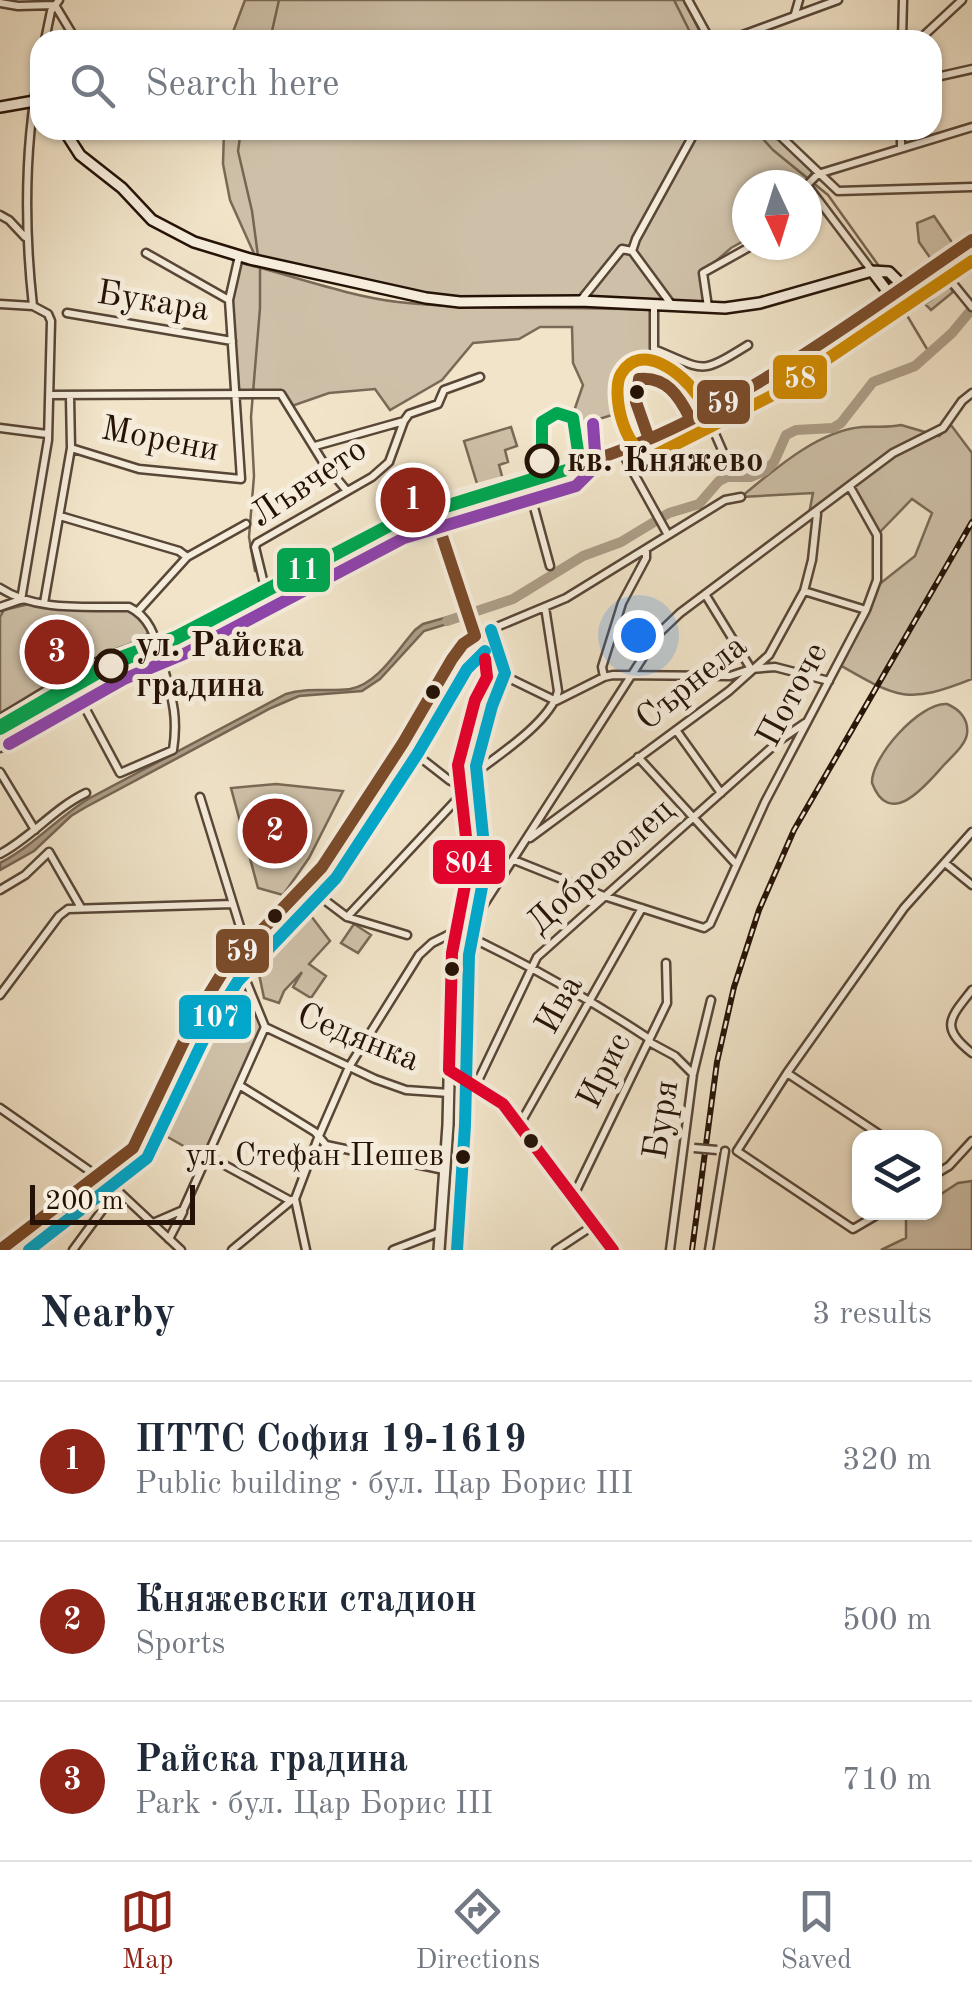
<!DOCTYPE html>
<meta charset="utf-8">
<style>
:root{--surface:#fff;--page:#f6f6f7;--text:#1f2937;--muted:#747a83;--line:#e0e1e3;--accent:#8f2418}
body{margin:0;font-family:"Old Standard TT",serif;background:var(--page);color:var(--text)}
.controls{position:absolute;right:30px;bottom:30px;display:grid;overflow:hidden;border-radius:20px;box-shadow:0 2px 8px #0004}
.controls button{width:90px;height:90px;display:grid;place-items:center;padding:0;border:0;border-bottom:2px solid var(--line);background:var(--surface);color:var(--text);font:50px sans-serif}
.compass{position:absolute;left:732px;top:170px;width:90px;height:90px;border-radius:50%;background:var(--surface);box-shadow:0 2px 8px #0004;rotate:176deg}
.scale{position:absolute;left:30px;bottom:25px;width:165px;box-sizing:border-box;padding-left:10px;border:5px solid #251206;border-top:0;font-size:28px;line-height:35px;white-space:nowrap;color:#251206;-webkit-text-stroke:8px #f6eddc;paint-order:stroke}
.you{position:absolute;left:638px;top:635px;width:35px;height:35px;margin:-25px;border:8px solid #fff;border-radius:50%;background:#1a73e8;box-shadow:0 0 0 15px #1a73e833}
.badge{display:grid;place-items:center;width:65px;height:65px;border-radius:50%;background:var(--accent);color:#fff;font-size:32px;font-weight:700}
.pin{position:absolute;translate:-50% -50%;border:5px solid #fff;box-shadow:0 2px 10px #0006}
.list{margin:0;padding:0;list-style:none}
h2{display:flex;justify-content:space-between;align-items:center;height:130px;margin:0;padding:0 40px;font-size:42px}
h2 small{font-size:32px;font-weight:400;color:var(--muted)}
.list li{display:grid;grid-template-columns:65px 1fr auto;gap:30px;align-items:center;box-sizing:border-box;height:160px;padding:0 40px;border-top:2px solid var(--line)}
.list b{display:block;font-size:38px;white-space:nowrap}
.list p{margin:0;font-size:32px;white-space:nowrap;color:var(--muted)}
.list em{font-size:32px;font-style:normal;color:var(--muted)}
.icon{flex:none;width:55px;height:55px;fill:none;stroke:currentColor;stroke-width:2;stroke-linecap:round;stroke-linejoin:round}
.map{position:relative;flex:none;width:972px;height:1250px;overflow:hidden}
.search{position:absolute;background:var(--surface);box-shadow:0 2px 8px #0004;left:30px;right:30px;top:30px;height:110px;display:flex;align-items:center;gap:25px;box-sizing:border-box;padding:0 35px;border-radius:30px;color:var(--muted);font-size:38px}
.sheet{height:610px;background:var(--surface)}
nav{display:flex;justify-content:space-around;align-items:center;box-sizing:border-box;height:140px;border-top:2px solid var(--line);background:var(--surface);font-size:28px;color:var(--muted)}
nav a{display:grid;justify-items:center;gap:5px}
nav .on{color:var(--accent)}
.map>svg:first-child{display:block}
.green{fill:#cec0a8;stroke:#7a6957;stroke-width:2.5}
.water{fill:#ac9d87;stroke:#766553;stroke-width:2.5}
.lines{fill:none;stroke-linecap:round;stroke-linejoin:round}
.stream{stroke:#766553;stroke-width:2.5}
.river{stroke:#ac9d87;stroke-width:10}
.minor-casing{stroke:#584637;stroke-width:11}
.tertiary-casing{stroke:#584637;stroke-width:14}
.secondary-casing{stroke:#251206;stroke-width:14}
.primary-casing{stroke:#251206;stroke-width:16}
.minor{stroke:#f6eddc;stroke-width:6}
.tertiary{stroke:#f6eddc;stroke-width:9}
.secondary{stroke:#f6eddc;stroke-width:9}
.primary{stroke:#f1e4c9;stroke-width:11}
.rail-casing{stroke:#251206;stroke-width:6}
.rail{stroke:#f6eddc;stroke-width:2.5;stroke-dasharray:8;stroke-linecap:butt}
.minor-bridge-casing{stroke:#584637;stroke-width:11;stroke-linecap:butt}
.minor-bridge{stroke:#f6eddc;stroke-width:6}
.bus-1-casing{stroke:#f6eddc;stroke-width:20}
.bus-2-casing{stroke:#f6eddc;stroke-width:20}
.bus-3-casing{stroke:#f6eddc;stroke-width:20}
.bus-4-casing{stroke:#f6eddc;stroke-width:20}
.bus-1{stroke:#7a4b2a;stroke-width:12}
.bus-2{stroke:#00a9ce;stroke-width:12}
.bus-3{stroke:#e4002b;stroke-width:12}
.bus-4{stroke:#cd8801;stroke-width:12}
.tram-1-casing{stroke:#f6eddc;stroke-width:20}
.tram-2-casing{stroke:#f6eddc;stroke-width:20}
.tram-1{stroke:#00a651;stroke-width:12}
.tram-2{stroke:#8e44ad;stroke-width:12}
.bus-dot{fill:#251206;stroke:#f6eddc;stroke-width:4}
.stop-dot{fill:#f6eddc;stroke:#251206;stroke-width:5}
.labels{text-anchor:middle;dominant-baseline:central;stroke-width:10;stroke-linejoin:round;paint-order:stroke}
.bus-label{font-size:32px;fill:#251206;stroke:#f6eddc;text-anchor:end}
.street-label{font-size:35px;fill:#251206;stroke:#f6eddc}
.stop-label{font-size:35px;font-weight:bold;fill:#251206;stroke:#f6eddc;text-anchor:start}
.line-badge{stroke:#f6eddc;stroke-width:4}
.badge-label{font-size:28px;text-anchor:middle;font-weight:bold;fill:#fff}
</style>
<div class="map">
<svg width="972" height="1250" viewBox="0 0 972 1250">
<rect width="100%" height="100%" fill="#f1e4c9"/>
<filter id="stains"><feTurbulence type="fractalNoise" baseFrequency=".002" numOctaves="4"/><feColorMatrix values="0 0 0 0 .2 0 0 0 0 .09 0 0 0 0 .02 0 0 0 .5 -.17"/></filter>
<radialGradient id="worn" r=".72"><stop offset=".6" stop-color="#630" stop-opacity="0"/><stop offset="1" stop-color="#630" stop-opacity=".3"/></radialGradient>
<path class="green" d="M 245,0 L 684,0 L 704,40 L 230,40 Z
M 224,130 L 770,130 L 813,171 L 804,185 L 747,185 L 747,239 L 731,248 L 702,273 L 706,303 L 457,299 L 417,295 L 256,258 L 230,200 L 223,164 Z
M 934,216 L 953,244 L 931,259 L 919,242 L 917,223 Z
M 241,263 C 291,275 347,296 398,302 C 482,311 567,306 651,310 L 651,353 L 633,380 L 634,413 L 645,433 L 624,444 L 612,415 L 599,419 L 599,424 L 581,428 L 574,411 L 583,385 L 573,363 L 572,327 L 540,327 L 519,339 L 473,343 L 442,380 L 390,410 L 375,389 L 329,393 L 289,407 L 280,393 L 238,393 L 232,300 Z
M 941,272 L 953,292 L 931,310 L 925,304 L 932,299 L 928,294 L 921,299 L 913,290 Z
M 901,425 L 939,436 L 951,425 L 972,453 L 972,679 C 907,705 897,698 838,664 L 872,590 L 915,556 L 932,513 L 912,499 L 877,535 L 850,487 L 808,519 L 813,493 L 741,497 C 774,470 817,431 862,427 C 876,426 887,428 901,425 Z
M 511,427 L 517,446 L 505,450 L 508,462 L 499,465 L 503,480 L 478,487 L 464,441 Z
M 29,604 L 131,609 L 151,632 L 0,716 L 0,617 L 4,610 Z
M 947,704 C 959,709 969,719 967,734 C 965,746 951,757 943,766 C 926,785 890,830 872,783 C 871,757 920,702 947,704 Z
M 276,784 L 343,791 L 309,858 L 283,895 L 258,888 L 231,788 Z
M 299,900 L 330,941 L 309,964 L 326,976 L 311,998 L 293,987 L 302,972 L 284,991 L 279,1003 L 264,998 L 253,945 Z
M 354,924 L 371,935 L 358,953 L 341,943 Z
M 233,969 L 240,972 L 262,1027 L 203,1157 L 150,1127 L 206,1004 L 227,970 Z
M 133,1148 L 136,1160 L 117,1190 L 99,1176 Z
M 972,1181 L 972,1250 L 881,1250 L 906,1238 L 906,1216 L 912,1213 L 934,1212 L 935,1198 L 958,1183 Z"/>
<path class="water" d="M 455,615 L 457,621 L 424,631 L 380,679 L 362,691 L 299,696 L 271,708 L 86,807 L 71,816 L 34,851 L 0,870 L 0,863 C 33,846 56,819 88,799 L 286,694 C 307,687 329,692 350,689 C 378,684 397,650 415,630 L 423,624 Z"/>
<g class="lines">
<path class="stream" d="M 674,0 L 694,40
M 270,40 L 279,0
M 241,130 L 238,151 L 252,211 L 258,256
M 755,130 L 773,150 L 828,195 L 881,269
M 885,276 L 891,287
M 899,302 L 930,354
M 255,571 L 249,537 L 254,476 L 251,417 L 260,308 L 260,266
M 52,660 L 57,667"/>
<path class="river" d="M 447,621 L 513,599 L 583,556 L 621,542 L 669,513 L 699,504 L 719,481 L 727,477 L 751,477 L 765,471 L 774,462 L 786,435 L 796,430 L 833,428 L 841,423 L 873,382 L 915,366 L 952,333 L 972,309"/>
<defs>
<path id="minor" d="M 688,0 L 710,40
M 0,3 L 18,6 L 55,5
M 55,5 L 76,40
M 795,14 L 799,0
M 45,40 L 51,11 L 59,0
M 729,40 L 838,0
M 902,40 L 903,0
M 919,40 L 962,0
M 932,78 L 972,69
M 774,130 L 838,191 L 972,187
M 901,147 L 901,130
M 807,185 L 818,174 L 972,127
M 807,185 L 872,271
M 0,215 L 9,220 L 25,237
M 632,251 L 636,239 L 696,130
M 146,253 L 229,300
M 937,264 L 972,307
M 581,300 L 622,249 L 632,251 L 671,304
M 0,304 L 33,306
M 654,305 L 654,349 C 706,370 698,376 748,345
M 33,306 C 24,225 24,146 40,66
M 708,307 L 703,273 L 753,245
M 67,313 L 232,341
M 50,395 L 281,394 L 323,462 L 347,491
M 705,411 L 723,452
M 0,428 L 47,434
M 649,439 C 639,420 630,399 639,379 C 664,373 680,397 689,417
M 315,446 L 404,421 L 409,414 L 438,404 L 444,390 L 480,377
M 71,448 L 139,469 L 241,479 L 229,300 L 239,256
M 622,452 L 668,535
M 526,478 L 550,566
M 60,516 L 179,551 L 187,557
M 0,588 C 36,612 87,606 129,607 C 150,617 155,637 161,658 C 170,693 179,712 173,750 L 120,773 L 82,702
M 265,588 L 255,547 L 257,543 L 372,477 L 389,462 L 404,421
M 804,591 L 866,610
M 705,594 L 751,669
M 21,600 L 48,440 L 51,321 L 48,314 L 33,306
M 44,603 L 71,448 L 70,397
M 0,607 L 20,600
M 138,611 L 187,557 L 246,524
M 475,636 L 566,598 L 725,500 L 741,497
M 488,668 L 556,701 L 604,677 L 613,675 L 730,676 L 751,669 L 775,667 L 829,681
M 604,677 L 602,667 L 622,603 L 646,558 L 646,549
M 0,718 C 36,698 116,642 154,645
M 676,730 L 721,793
M 403,744 L 449,780 L 459,785 C 485,764 551,724 558,691 L 545,607
M 0,748 L 160,657
M 638,757 L 735,863
M 0,772 L 35,830
M 200,797 L 246,946
M 530,838 L 729,691 L 769,655 L 804,591 L 812,560 L 817,514
M 0,854 C 32,837 53,809 86,793
M 514,860 L 604,896 L 704,928 L 710,924 L 765,802 L 866,610 L 877,580 L 877,535 L 850,487
M 945,863 L 972,885
M 306,886 L 347,917 L 407,935
M 0,890 L 25,875 L 49,852 L 80,906
M 347,917 L 461,795
M 457,931 C 524,962 586,997 648,1038 L 651,1043 L 675,1056 L 693,1074
M 233,960 L 240,966 L 265,1027 L 375,1079 L 406,1090 L 449,1093
M 972,990 C 950,1018 939,1027 972,1053
M 0,995 L 59,916 L 68,909 L 233,904
M 449,1070 L 503,1104 L 613,1250
M 787,1073 L 885,1138
M 239,1085 L 315,1132 L 326,1145 L 444,1170
M 476,1085 L 537,957 L 780,740 L 805,723
M 0,1108 L 117,1190 L 181,1250
M 520,1124 L 642,908
M 208,1156 L 289,1200
M 934,1175 L 949,1166 L 972,1141
M 573,1197 L 667,1003 L 666,963
M 882,1212 L 853,1229 L 737,1151 L 787,1073 L 904,908 L 972,832
M 153,1223 L 183,1210 L 265,1027
M 169,1239 L 183,1212
M 73,1250 L 117,1190
M 232,1250 L 292,1200
M 306,1250 L 295,1199 L 318,1138 L 349,1067 L 419,955 L 432,943 L 472,923 L 658,634 L 680,613 L 893,453 L 943,428 L 962,401 L 972,393
M 393,1250 L 440,1232
M 556,1250 L 594,1225
M 670,1250 L 693,1074 L 711,1000
M 709,1250 L 725,1151"/>
<path id="tertiary" d="M 432,506 L 488,672 L 475,700 L 458,765 L 469,864 L 452,953 L 448,1125 L 439,1250
M 0,1250 L 133,1148 L 197,1014 L 224,970 L 322,867 L 403,743 L 452,659 L 463,644 L 475,636"/>
<path id="secondary" d="M 0,107 L 40,100
M 64,130 L 80,155 L 122,188 L 152,220 L 194,242 L 250,259 L 426,298 L 460,302 L 580,301 L 725,308 L 760,303 L 872,271 L 889,272 L 904,287
M 872,271 L 891,296"/>
<path id="primary" d="M 160,645 L 175,641 L 399,524 L 563,474 L 649,439 L 767,379 L 972,240
M 0,739 L 164,642"/>
</defs>
<use href="#minor" class="minor-casing"/>
<use href="#tertiary" class="tertiary-casing"/>
<use href="#secondary" class="secondary-casing"/>
<use href="#primary" class="primary-casing"/>
<use href="#minor" class="minor"/>
<use href="#tertiary" class="tertiary"/>
<use href="#secondary" class="secondary"/>
<use href="#primary" class="primary"/>
<defs>
<path id="rail" d="M 692,1250 L 717,1062 L 734,987 L 759,910 L 794,830 L 972,522"/>
</defs>
<use href="#rail" class="rail-casing"/>
<use href="#rail" class="rail"/>
<defs>
<path id="minor-bridge" d="M 694,1148 L 717,1150"/>
</defs>
<use href="#minor-bridge" class="minor-bridge-casing"/>
<use href="#minor-bridge" class="minor-bridge"/>
<defs>
<path id="bus-1" d="M 649,439 L 636,402 L 639,379 C 666,376 679,396 690,418
M 475,636 L 432,506 C 502,485 575,470 642,442 C 761,392 866,312 972,240
M 0,1250 L 133,1148 L 197,1014 L 224,970 L 322,867 L 403,743 L 452,659 L 463,644 L 475,636"/>
<path id="bus-2" d="M 29,1250 L 147,1158 L 212,1022 L 238,981 L 336,878 L 418,753 L 467,669 L 485,651
M 457,1250 L 465,1125 L 469,955 L 486,866 L 476,766 L 492,706 L 505,673 L 491,630"/>
<path id="bus-3" d="M 449,1070 L 452,953 L 469,864 L 458,765 L 475,700 L 487,677 L 485,659
M 449,1070 L 503,1104 L 613,1250"/>
<path id="bus-4" d="M 697,395 C 683,374 641,340 621,374 C 610,393 626,460 655,455 L 777,393 L 972,261"/>
</defs>
<use href="#bus-1" class="bus-1-casing"/>
<use href="#bus-2" class="bus-2-casing"/>
<use href="#bus-3" class="bus-3-casing"/>
<use href="#bus-4" class="bus-4-casing"/>
<use href="#bus-1" class="bus-1"/>
<use href="#bus-2" class="bus-2"/>
<use href="#bus-3" class="bus-3"/>
<use href="#bus-4" class="bus-4"/>
<defs>
<path id="tram-1" d="M 0,726 L 113,660 L 175,637 L 397,521 L 532,479 L 542,466 L 542,422 L 557,413 L 573,418 L 579,458 L 573,468 L 397,522 L 176,639 L 116,663 L 0,729"/>
<path id="tram-2" d="M 9,744 L 124,679 L 184,654 L 404,538 L 576,486 L 596,466 L 593,424"/>
</defs>
<use href="#tram-1" class="tram-1-casing"/>
<use href="#tram-2" class="tram-2-casing"/>
<use href="#tram-1" class="tram-1"/>
<use href="#tram-2" class="tram-2"/>
</g>
<g class="bus-dot">
<circle cx="637" cy="392" r="9"/>
<circle cx="433" cy="692" r="9"/>
<circle cx="275" cy="916" r="9"/>
<circle cx="452" cy="969" r="9"/>
<circle cx="531" cy="1141" r="9"/>
<circle cx="463" cy="1157" r="9"/>
</g>
<g class="stop-dot">
<circle cx="542" cy="461" r="15"/>
<circle cx="111" cy="666" r="15"/>
</g>
<g class="labels">
<g class="bus-label">
<text x="444" y="1157">ул. Стефан Пешев</text>
</g>
<g class="street-label">
<text transform="translate(153 302) rotate(9)">Букара</text>
<text transform="translate(160 440) rotate(11)">Морени</text>
<text transform="translate(309 483) rotate(-34)">Лъвчето</text>
<text transform="translate(692 683) rotate(-39)">Сърнела</text>
<text transform="translate(793 695) rotate(-62)">Поточе</text>
<text transform="translate(601 867) rotate(-42)">Доброволец</text>
<text transform="translate(560 1005) rotate(-61)">Ива</text>
<text transform="translate(358 1038) rotate(22)">Седянка</text>
<text transform="translate(605 1071) rotate(-64)">Ирис</text>
<text transform="translate(662 1120) rotate(-81)">Буря</text>
</g>
<g class="stop-label">
<text x="567" y="461">кв. Княжево</text>
<text x="136" y="646">ул. Райска<tspan x="136" dy="40">градина</tspan></text>
</g>
</g>
<g class="line-badge">
<rect x="771" y="353" width="58" height="48" rx="10" fill="#cd8801"/>
<rect x="695" y="378" width="57" height="48" rx="10" fill="#7a4b2a"/>
<rect x="275" y="546" width="57" height="48" rx="10" fill="#00a651"/>
<rect x="431" y="838" width="76" height="48" rx="10" fill="#e4002b"/>
<rect x="214" y="927" width="57" height="48" rx="10" fill="#7a4b2a"/>
<rect x="177" y="993" width="76" height="48" rx="10" fill="#00a9ce"/>
</g>
<g class="badge-label">
<text x="800" y="387">58</text>
<text x="723" y="412">59</text>
<text x="303" y="579">11</text>
<text x="469" y="872">804</text>
<text x="242" y="960">59</text>
<text x="215" y="1026">107</text>
</g>
<rect width="100%" height="100%" filter="url(#stains)"/>
<rect width="100%" height="100%" fill="url(#worn)"/>
</svg>
<div class="controls">
<button><svg class="icon" aria-label="layers" viewBox="0 0 24 24"><path d="M12 4l9 5-9 5-9-5zM3 14l9 5 9-5"/></svg></button>
</div>
<svg class="compass" viewBox="-18 -18 36 36"><path d="M0-13l5 13h-10z" fill="#e53935"/><path d="M0 13l5-13h-10z" fill="#747a83"/></svg>
<div class="scale">200 m</div>
<div class="you"></div>
<div class="pin badge" style="left:413px;top:500px">1</div>
<div class="pin badge" style="left:275px;top:831px">2</div>
<div class="pin badge" style="left:57px;top:652px">3</div>
<div class="search"><svg class="icon" aria-label="search" viewBox="0 0 24 24"><circle cx="10" cy="10" r="6"/><path d="M15 15l6 6"/></svg>Search here</div>
</div>
<section class="sheet">
<h2>Nearby<small>3 results</small></h2>
<ul class="list">
<li><span class="badge">1</span><div><b>ПТТС София 19-1619</b><p>Public building · бул. Цар Борис III</p></div><em>320 m</em></li>
<li><span class="badge">2</span><div><b>Княжевски стадион</b><p>Sports</p></div><em>500 m</em></li>
<li><span class="badge">3</span><div><b>Райска градина</b><p>Park · бул. Цар Борис III</p></div><em>710 m</em></li>
</ul>
</section>
<nav>
<a class="on"><svg class="icon" aria-label="map" viewBox="0 0 24 24"><path d="M3 6l6-2 6 2 6-2v14l-6 2-6-2-6 2zM9 4v14M15 6v14"/></svg>Map</a>
<a><svg class="icon" aria-label="directions" viewBox="0 0 24 24"><path d="M12 3l9 9-9 9-9-9zM9 14v-3h6M13 9l2 2-2 2"/></svg>Directions</a>
<a><svg class="icon" aria-label="saved" viewBox="0 0 24 24"><path d="M7 4h10v16l-5-4-5 4z"/></svg>Saved</a>
</nav>
